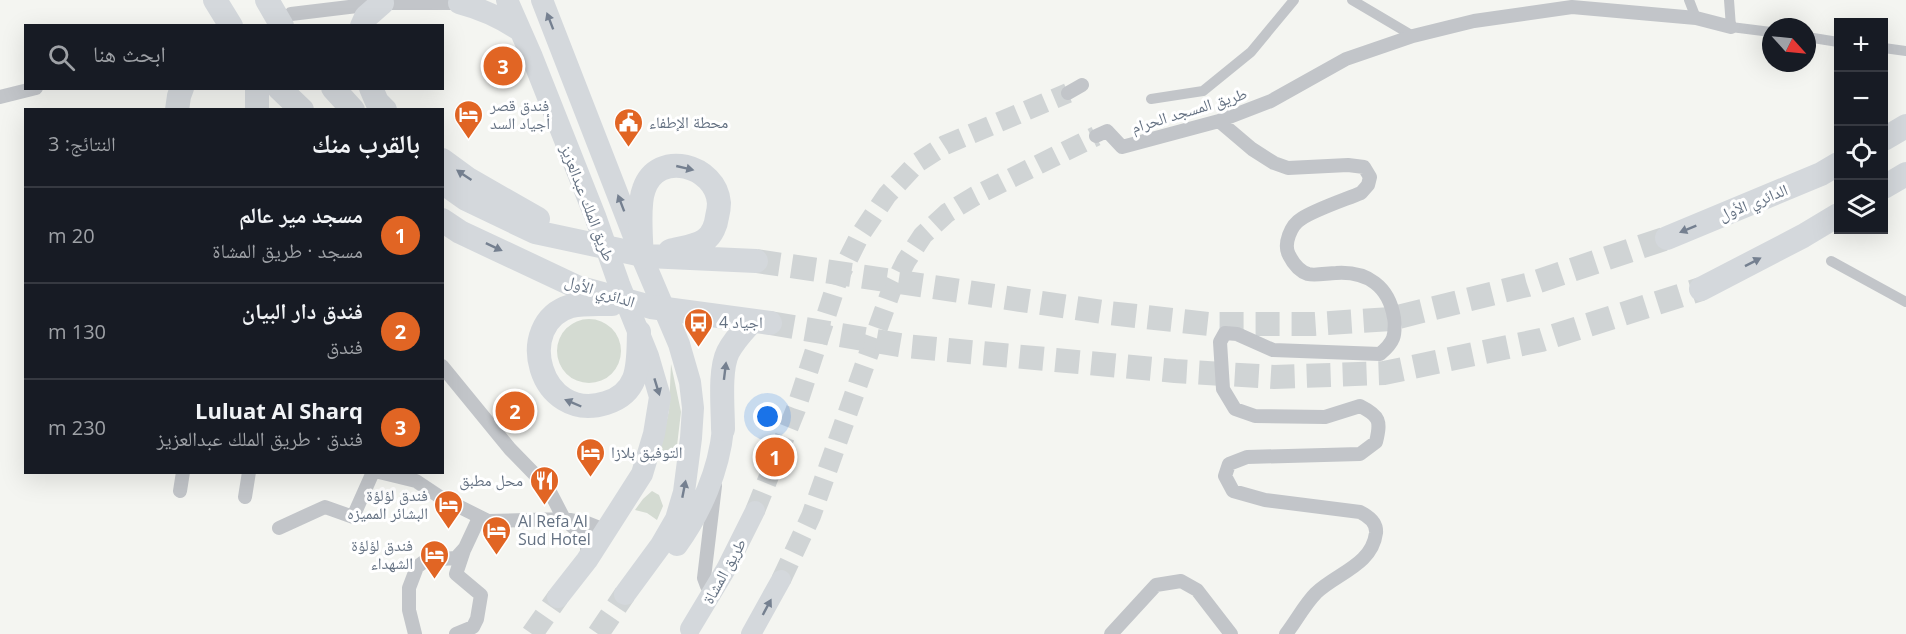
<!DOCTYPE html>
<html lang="ar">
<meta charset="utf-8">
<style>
:root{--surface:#171b24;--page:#242831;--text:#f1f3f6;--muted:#9ea1a6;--line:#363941;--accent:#e16524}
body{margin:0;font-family:"Open Sans","Noto Naskh Arabic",sans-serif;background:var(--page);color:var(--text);direction:rtl}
.controls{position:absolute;right:18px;top:18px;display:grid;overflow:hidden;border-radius:0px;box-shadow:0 6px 24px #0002}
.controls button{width:54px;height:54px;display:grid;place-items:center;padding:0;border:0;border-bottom:2px solid var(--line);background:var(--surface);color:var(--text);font:30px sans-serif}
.compass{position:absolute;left:1762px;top:18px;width:54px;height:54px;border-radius:50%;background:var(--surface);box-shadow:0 6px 24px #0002;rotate:117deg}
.you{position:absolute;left:768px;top:417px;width:21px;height:21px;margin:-15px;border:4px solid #fff;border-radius:50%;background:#1a73e8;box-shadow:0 0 0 9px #1a73e833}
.badge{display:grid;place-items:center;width:39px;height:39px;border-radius:50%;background:var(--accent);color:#fff;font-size:20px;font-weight:700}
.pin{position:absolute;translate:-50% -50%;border:3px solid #fff;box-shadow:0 2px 6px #0006}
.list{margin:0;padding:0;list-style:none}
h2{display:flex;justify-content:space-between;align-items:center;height:78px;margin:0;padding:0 24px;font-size:26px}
h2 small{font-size:20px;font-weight:400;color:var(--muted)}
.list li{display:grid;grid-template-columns:39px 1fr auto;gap:18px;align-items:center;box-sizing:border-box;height:96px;padding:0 24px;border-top:2px solid var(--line)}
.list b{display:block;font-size:22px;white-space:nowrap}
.list p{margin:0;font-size:20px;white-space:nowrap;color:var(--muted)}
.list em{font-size:20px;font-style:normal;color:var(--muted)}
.icon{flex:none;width:33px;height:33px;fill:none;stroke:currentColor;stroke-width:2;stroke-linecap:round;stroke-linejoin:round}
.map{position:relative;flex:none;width:1906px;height:634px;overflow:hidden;direction:ltr}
.search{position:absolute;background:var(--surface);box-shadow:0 6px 24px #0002;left:24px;top:24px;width:420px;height:66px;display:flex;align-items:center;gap:15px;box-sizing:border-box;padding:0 21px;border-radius:0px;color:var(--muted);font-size:22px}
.panel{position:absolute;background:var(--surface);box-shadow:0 6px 24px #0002;left:24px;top:108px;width:420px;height:366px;border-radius:0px;direction:rtl}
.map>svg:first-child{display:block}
.green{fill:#d4dbd2}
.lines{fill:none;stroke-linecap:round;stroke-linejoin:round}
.secondary-tunnel{stroke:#d0d4d5;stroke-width:20;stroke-dasharray:20 10;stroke-linecap:butt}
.trunk-tunnel{stroke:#d0d4d5;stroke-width:22;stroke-dasharray:22 11;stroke-linecap:butt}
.motorway-tunnel{stroke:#d0d4d5;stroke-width:24;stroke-dasharray:24 12;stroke-linecap:butt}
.pedestrian{stroke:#c2c5c9;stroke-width:10}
.minor{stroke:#c2c5c9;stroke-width:14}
.secondary{stroke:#d4d8dc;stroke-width:20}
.trunk{stroke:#d4d8dc;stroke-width:22}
.motorway{stroke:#d4d8dc;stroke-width:24}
.oneway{fill:#758090}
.labels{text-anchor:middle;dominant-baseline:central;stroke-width:6;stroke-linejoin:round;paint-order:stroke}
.poi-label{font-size:16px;fill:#647182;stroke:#fff;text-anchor:start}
.street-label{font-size:16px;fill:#647182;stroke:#fff}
</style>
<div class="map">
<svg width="1906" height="634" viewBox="0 0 1906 634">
<rect width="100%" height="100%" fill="#f4f5f1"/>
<path class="green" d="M557 351a32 32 0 1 1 64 0a32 32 0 1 1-64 0Z
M 671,364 L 681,412 L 676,454 L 660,453 L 669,410 Z
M 652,491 L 659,495 L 663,506 L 657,520 L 647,513 L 635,510 L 643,499 Z"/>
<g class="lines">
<path class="secondary-tunnel" d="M 755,511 L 796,409 L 838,279 L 860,235 L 887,195 L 917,163 L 945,145 L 1068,93
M 781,580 L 811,516 L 891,291 L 906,261 L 923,235 L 947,213 L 975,196 L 1096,136"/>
<path class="trunk-tunnel" d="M 532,634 L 558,597
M 598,634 L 625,594"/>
<path class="motorway-tunnel" d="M 756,261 L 1109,313 L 1209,324 L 1314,324 L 1390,319 L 1527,285 L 1667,238
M 770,323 L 905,346 L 1175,371 L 1274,377 L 1384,373 L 1541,340 L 1701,289"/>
<path class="pedestrian" d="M 1352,0 L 1413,36
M 1689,0 L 1696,18
M 1729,0 L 1731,27 L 1771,32
M 1807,37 L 1838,42
M 1884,48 L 1906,51
M 1151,99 L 1203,91 L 1251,52 L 1294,0
M 1831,261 L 1906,302"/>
<path class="minor" d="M 291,14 L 382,3 L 459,3 L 463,0
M 1068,93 L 1082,85
M 0,97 L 36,88
M 1219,121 L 1252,149 L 1274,163 L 1288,168 L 1348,165 L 1364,167 L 1370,177 L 1368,185 L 1361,193 C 1344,200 1314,210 1301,219 C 1291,225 1283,244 1289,255 C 1293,263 1299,271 1308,274 C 1315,276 1328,273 1336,273 C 1367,271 1389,286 1394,318 C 1396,336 1394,342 1380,354 L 1273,350 L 1237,334 L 1225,333 L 1220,342 L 1223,389 L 1235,409 L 1255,416 L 1325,417 L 1360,406 C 1380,416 1381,421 1376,442 L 1360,454 L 1247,457 L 1229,464 L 1225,476 L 1233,491 L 1265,500 L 1360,512 C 1368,516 1377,523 1376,533 C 1372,565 1337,573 1316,593 C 1305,604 1296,621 1286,634
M 1096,136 L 1107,131 L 1122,147 L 1219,121 L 1271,101 L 1346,59 L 1413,36 L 1474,21 L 1572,7 L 1696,18 L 1731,27
M 442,366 L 510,449 L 548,488 L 564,519 L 581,534 L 587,546 L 587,560
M 379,472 L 416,481 L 440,497 L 488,521 L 564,519 L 587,523 L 607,531
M 180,491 L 183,472
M 245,497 L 249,472
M 279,528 L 325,507 L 353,517 L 373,472
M 713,591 L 707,586 L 704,578 L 715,486
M 415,634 L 409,610 L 409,588 L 417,567 L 426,560 L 456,558 L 465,548 L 479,518
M 456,634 L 473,627 L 477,619 L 481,595 L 456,574 L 464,550
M 1111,634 L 1156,585 L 1181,581 L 1197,590 L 1231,634"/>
<path class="secondary" d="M 690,629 L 726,569 L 755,511
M 751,634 L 781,580"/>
<path class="trunk" d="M 507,0 L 532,57 L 595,216 L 619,284 L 648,356 L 660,397 L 654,434 L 642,474 L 587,560 L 558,597
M 542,0 L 642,257 L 679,344 L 690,382 L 693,408 L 691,438 L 684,492 L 676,519 L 661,545 L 625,594
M 459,3 C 482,9 500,17 519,30
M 677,545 C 701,512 719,470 723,429"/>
<path class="motorway" d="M 215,0 L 231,26
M 267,0 L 282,26
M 362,26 L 366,17 L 382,3
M 257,88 L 257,110
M 279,88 L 302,110
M 333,88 L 353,110
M 371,88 L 377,102 L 385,110
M 177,110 L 179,96 L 182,88
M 1884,139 L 1906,126
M 442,160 L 468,179 L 538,219
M 442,182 L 466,199 L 535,232 L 647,256 L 756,261
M 1884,187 L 1906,174
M 442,220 L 460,232 L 577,287 L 651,307 L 770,323
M 1667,238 L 1821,174 L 1838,164
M 642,257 C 641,240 638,204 644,189 C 658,149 716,165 719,203 C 719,207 718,213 717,217 C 716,225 712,235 705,240 C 695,247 680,248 670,251
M 1701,289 L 1803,236 L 1838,215
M 612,304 C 599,304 583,303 571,306 C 513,323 539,424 606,403 C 641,392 638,363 639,332
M 723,429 C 723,408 719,370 728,352 C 734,340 744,330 752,321"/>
</g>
<defs><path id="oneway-solid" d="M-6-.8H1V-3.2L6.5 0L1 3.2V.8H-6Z" transform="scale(1.5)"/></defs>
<g class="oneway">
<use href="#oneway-solid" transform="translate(550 21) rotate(-111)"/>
<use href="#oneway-solid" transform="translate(685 168) rotate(13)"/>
<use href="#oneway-solid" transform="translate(464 175) rotate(-146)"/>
<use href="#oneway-solid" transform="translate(621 203) rotate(-111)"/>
<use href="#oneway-solid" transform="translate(1688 229) rotate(158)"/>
<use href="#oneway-solid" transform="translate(494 247) rotate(25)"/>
<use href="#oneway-solid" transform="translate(1753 262) rotate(-27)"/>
<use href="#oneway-solid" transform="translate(725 371) rotate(-83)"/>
<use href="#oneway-solid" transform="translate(657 387) rotate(73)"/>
<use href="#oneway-solid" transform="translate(573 403) rotate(-157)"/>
<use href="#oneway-solid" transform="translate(684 489) rotate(-79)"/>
<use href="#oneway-solid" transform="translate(767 607) rotate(-62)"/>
</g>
<defs>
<symbol id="hotel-pin" viewBox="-11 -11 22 30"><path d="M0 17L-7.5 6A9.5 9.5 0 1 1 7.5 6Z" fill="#e16524" stroke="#fff"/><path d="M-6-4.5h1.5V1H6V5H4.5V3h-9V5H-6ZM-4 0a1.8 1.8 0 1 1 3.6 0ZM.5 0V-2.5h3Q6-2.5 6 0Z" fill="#fff"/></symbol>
<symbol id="civic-pin" viewBox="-11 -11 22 30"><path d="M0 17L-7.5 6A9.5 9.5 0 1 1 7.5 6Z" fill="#e16524" stroke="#fff"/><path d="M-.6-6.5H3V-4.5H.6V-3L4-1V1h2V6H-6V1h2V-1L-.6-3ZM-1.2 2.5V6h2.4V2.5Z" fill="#fff"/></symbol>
<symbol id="bus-pin" viewBox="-11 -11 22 30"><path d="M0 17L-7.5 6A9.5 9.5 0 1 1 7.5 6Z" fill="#e16524" stroke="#fff"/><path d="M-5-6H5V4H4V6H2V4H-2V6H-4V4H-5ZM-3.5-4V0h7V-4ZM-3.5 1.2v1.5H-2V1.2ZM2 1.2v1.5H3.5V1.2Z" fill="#fff"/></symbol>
<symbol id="restaurant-pin" viewBox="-11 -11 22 30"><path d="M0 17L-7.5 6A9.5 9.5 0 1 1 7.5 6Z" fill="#e16524" stroke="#fff"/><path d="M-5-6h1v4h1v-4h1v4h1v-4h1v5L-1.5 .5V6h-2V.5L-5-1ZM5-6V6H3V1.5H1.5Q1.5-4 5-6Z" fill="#fff"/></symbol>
</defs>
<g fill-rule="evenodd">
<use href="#hotel-pin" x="452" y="98" width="33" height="45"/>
<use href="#civic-pin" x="612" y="106" width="33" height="45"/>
<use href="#bus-pin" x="682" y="306" width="33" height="45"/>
<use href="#hotel-pin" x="574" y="436" width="33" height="45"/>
<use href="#restaurant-pin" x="528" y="464" width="33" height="45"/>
<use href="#hotel-pin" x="432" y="488" width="33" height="45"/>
<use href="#hotel-pin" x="480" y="514" width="33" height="45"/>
<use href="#hotel-pin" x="418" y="538" width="33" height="45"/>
</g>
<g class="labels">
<g class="poi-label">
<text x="490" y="105">فندق قصر<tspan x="490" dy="18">أجياد السد</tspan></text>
<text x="649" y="122">محطة الإطفاء</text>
<text x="719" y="322">اجياد 4</text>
<text x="611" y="452">التوفيق بلازا</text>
<text x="523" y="480" text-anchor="end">محل مطبق</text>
<text x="428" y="495" text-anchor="end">فندق لؤلؤة<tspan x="428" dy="18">البشائر المميزه</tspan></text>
<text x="518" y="521">Al Refa Al<tspan x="518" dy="18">Sud Hotel</tspan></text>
<text x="413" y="545" text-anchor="end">فندق لؤلؤة<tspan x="413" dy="18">الشهداء</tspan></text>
</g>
<g class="street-label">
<text transform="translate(1189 110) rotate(-17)">طريق المسجد الحرام</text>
<text transform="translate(1753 202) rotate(-22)">الدائري الأول</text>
<text transform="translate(588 203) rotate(69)">طريق الملك عبدالعزيز</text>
<text transform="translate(600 291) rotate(18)">الدائري الأول</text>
<text transform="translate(724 571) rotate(-61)">طريق المشاة</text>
</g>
</g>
</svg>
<div class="controls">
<button>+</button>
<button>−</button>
<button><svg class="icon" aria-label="locate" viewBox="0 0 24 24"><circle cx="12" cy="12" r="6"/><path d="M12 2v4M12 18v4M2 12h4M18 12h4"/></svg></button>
<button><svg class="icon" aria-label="layers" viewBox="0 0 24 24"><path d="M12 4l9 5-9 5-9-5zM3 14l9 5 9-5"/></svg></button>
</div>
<svg class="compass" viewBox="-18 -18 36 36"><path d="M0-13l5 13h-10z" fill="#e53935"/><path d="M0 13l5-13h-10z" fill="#9ea1a6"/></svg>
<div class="you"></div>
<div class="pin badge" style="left:775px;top:457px">1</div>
<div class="pin badge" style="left:515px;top:411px">2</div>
<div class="pin badge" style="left:503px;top:66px">3</div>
<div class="search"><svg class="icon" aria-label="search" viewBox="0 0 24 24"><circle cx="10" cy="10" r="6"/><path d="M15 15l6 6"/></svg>ابحث هنا</div>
<section class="panel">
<h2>بالقرب منك<small>النتائج: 3</small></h2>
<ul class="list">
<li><span class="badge">1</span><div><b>مسجد مير عالم</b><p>مسجد · طريق المشاة</p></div><em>20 m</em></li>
<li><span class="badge">2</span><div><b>فندق دار البيان</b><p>فندق</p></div><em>130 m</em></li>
<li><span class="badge">3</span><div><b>Luluat Al Sharq</b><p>فندق · طريق الملك عبدالعزيز</p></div><em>230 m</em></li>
</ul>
</section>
</div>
